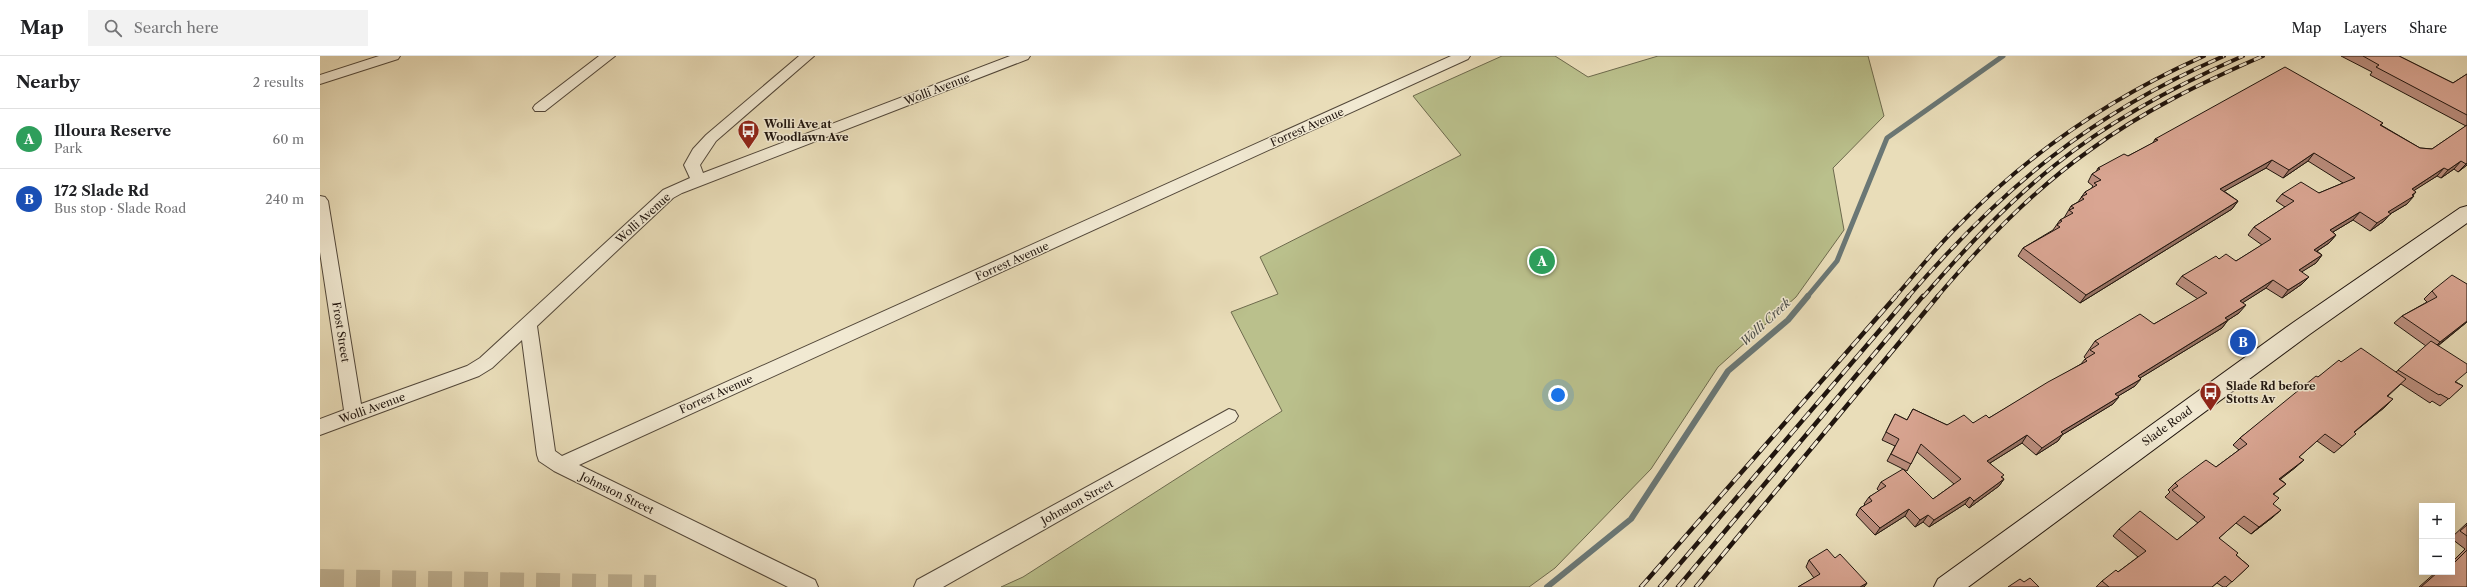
<!DOCTYPE html>
<meta charset="utf-8">
<style>
:root{--surface:#fff;--page:#f2f2f2;--text:#202124;--muted:#757577;--line:#e0e0e0;--accent:#ea580c}
body{margin:0;font-family:"Libre Caslon Text",serif;background:var(--page);color:var(--text)}
.controls{position:absolute;right:12px;bottom:12px;display:grid;overflow:hidden;border-radius:0px;box-shadow:0 4px 16px #0002}
.controls button{width:36px;height:36px;display:grid;place-items:center;padding:0;border:0;border-bottom:1px solid var(--line);background:var(--surface);color:var(--text);font:20px sans-serif}
.you{position:absolute;left:1238px;top:339px;width:14px;height:14px;margin:-10px;border:3px solid #fff;border-radius:50%;background:#1a73e8;box-shadow:0 0 0 6px #1a73e833}
.badge{display:grid;place-items:center;width:26px;height:26px;border-radius:50%;background:var(--accent);color:#fff;font-size:13px;font-weight:700}
.pin{position:absolute;translate:-50% -50%;border:2px solid #fff;box-shadow:0 1px 4px #0006}
.list{margin:0;padding:0;list-style:none}
h2{display:flex;justify-content:space-between;align-items:center;height:52px;margin:0;padding:0 16px;font-size:17px}
h2 small{font-size:13px;font-weight:400;color:var(--muted)}
.list li{display:grid;grid-template-columns:26px 1fr auto;gap:12px;align-items:center;box-sizing:border-box;height:60px;padding:0 16px;border-top:1px solid var(--line)}
.list b{display:block;font-size:15px;white-space:nowrap}
.list p{margin:0;font-size:13px;white-space:nowrap;color:var(--muted)}
.list em{font-size:13px;font-style:normal;color:var(--muted)}
.icon{flex:none;width:22px;height:22px;fill:none;stroke:currentColor;stroke-width:2;stroke-linecap:round;stroke-linejoin:round}
.map{position:relative;flex:none;width:2147px;height:531px;overflow:hidden}
header{display:flex;align-items:center;gap:24px;box-sizing:border-box;height:56px;padding:0 20px;background:var(--surface);border-bottom:1px solid var(--line)}
header strong{font-size:19px}
nav{display:flex;gap:22px;margin-inline-start:auto;font-size:14px}
.search{width:280px;height:36px;background:var(--page);display:flex;align-items:center;gap:10px;box-sizing:border-box;padding:0 14px;border-radius:0px;color:var(--muted);font-size:15px}
main{display:flex}
aside{flex:1;background:var(--surface)}
.map>svg:first-child{display:block}
.green{fill:#bac08c;stroke:#6d6a4d}
.lines{fill:none;stroke-linecap:round;stroke-linejoin:round}
.stream-far1{stroke:#6a7775;stroke-width:5}
.stream{stroke:#6a7775;stroke-width:6}
.motorway-tunnel{stroke:#c1b597;stroke-width:24;stroke-dasharray:24 12;stroke-linecap:butt}
.minor-casing{stroke:#524739;stroke-width:2}
.secondary-casing{stroke:#20150e;stroke-width:2}
.minor{fill:#f1e9d2;fill-rule:evenodd}
.secondary{fill:#f1e9d2;fill-rule:evenodd}
.rail-far1-casing{stroke:#20150e;stroke-width:4}
.rail-casing{stroke:#20150e;stroke-width:4.5}
.rail-far1{stroke:#f1e9d2;stroke-width:2.5;stroke-dasharray:8;stroke-linecap:butt}
.rail{stroke:#f1e9d2;stroke-width:3;stroke-dasharray:10;stroke-linecap:butt}
.wall{fill:#bb8e7e;stroke:#20150e}
.shaded-wall{fill:#987466;stroke:#20150e}
.building{fill:#d9a592;stroke:#20150e}
.labels{text-anchor:middle;dominant-baseline:central;stroke-width:3;stroke-linejoin:round;paint-order:stroke}
.street-label{font-size:11px;fill:#20150e;stroke:#f1e9d2}
.poi-label{font-size:11px;font-weight:bold;fill:#20150e;stroke:#f1e9d2;text-anchor:start}
.water-label{font-size:12px;font-style:italic;fill:#4b4e4a;stroke:#f1e9d2}
</style>
<header>
<strong>Map</strong>
<div class="search"><svg class="icon" aria-label="search" viewBox="0 0 24 24"><circle cx="10" cy="10" r="6"/><path d="M15 15l6 6"/></svg>Search here</div>
<nav><a>Map</a><a>Layers</a><a>Share</a></nav>
</header>
<main>
<aside>
<h2>Nearby<small>2 results</small></h2>
<ul class="list">
<li><span class="badge" style="background:#2e9e5b">A</span><div><b>Illoura Reserve</b><p>Park</p></div><em>60 m</em></li>
<li><span class="badge" style="background:#1a4fb4">B</span><div><b>172 Slade Rd</b><p>Bus stop · Slade Road</p></div><em>240 m</em></li>
</ul>
</aside>
<div class="map">
<svg width="2147" height="531" viewBox="0 0 2147 531">
<rect width="100%" height="100%" fill="#e9ddb9"/>
<filter id="stains"><feTurbulence type="fractalNoise" baseFrequency=".005" numOctaves="4"/><feColorMatrix values="0 0 0 0 .2 0 0 0 0 .09 0 0 0 0 .02 0 0 0 .5 -.17"/></filter>
<radialGradient id="worn" r=".72"><stop offset=".6" stop-color="#630" stop-opacity="0"/><stop offset="1" stop-color="#630" stop-opacity=".3"/></radialGradient>
<path class="green" d="M 1182,0 L 1235,0 L 1268,21 L 1338,0 L 1548,0 L 1564,60 L 1513,112 L 1524,174 L 1476,241 L 1398,311 L 1331,413 L 1235,512 L 1209,531 L 681,531 L 703,521 L 962,355 L 911,256 L 958,238 L 940,201 L 1141,99 L 1093,40 Z"/>
<g class="lines">
<path class="stream-far1" d="M 1487,241 L 1517,205 L 1567,82 L 1683,0"/>
<path class="stream" d="M 1227,531 L 1311,463 L 1408,315 L 1468,264 L 1488,240"/>
<path class="motorway-tunnel" d="M 0,525 L 336,531"/>
<defs>
<path id="minor" d="M 59,0 L 80,0 L 78,3 L 0,28 L 0,19 Z
M 279,0 L 295,0 L 225,55 L 215,55 L 213,52 L 215,49 Z
M 479,0 L 494,0 L 396,85 L 380,109 L 383,117 L 690,0 L 710,0 L 708,3 L 362,137 L 353,142 L 217,270 L 235,395 L 242,400 L 1131,0 L 1150,0 L 1148,3 L 259,409 L 495,524 L 498,531 L 468,531 L 234,415 L 219,405 L 217,399 L 202,284 L 172,312 L 159,320 L 0,379 L 0,363 L 24,354 L 0,196 L 0,140 L 5,141 L 8,145 L 41,348 L 147,310 L 160,302 L 343,134 L 370,122 L 364,109 L 373,93 L 386,79 Z
M 909,353 L 915,355 L 918,360 L 915,365 L 623,531 L 594,531 L 597,524 Z"/>
<path id="secondary" d="M 2147,150 L 2147,167 L 1990,278 L 1648,531 L 1614,531 L 1618,523 L 1974,266 L 2140,152 Z"/>
</defs>
<use href="#minor" class="minor-casing"/>
<use href="#secondary" class="secondary-casing"/>
<use href="#minor" class="minor"/>
<use href="#secondary" class="secondary"/>
<defs>
<path id="rail-far1" d="M 1575,241 C 1597,216 1617,190 1640,168 C 1710,96 1792,41 1884,0
M 1588,241 C 1684,130 1769,59 1904,0
M 1603,241 C 1644,194 1686,148 1735,109 C 1792,63 1857,29 1923,0
M 1617,241 C 1663,187 1712,135 1770,94 C 1823,55 1883,26 1943,0"/>
<path id="rail" d="M 1321,531 L 1576,240
M 1340,531 L 1589,240
M 1358,531 L 1603,240
M 1376,531 L 1618,240"/>
</defs>
<use href="#rail-far1" class="rail-far1-casing"/>
<use href="#rail" class="rail-casing"/>
<use href="#rail-far1" class="rail-far1"/>
<use href="#rail" class="rail"/>
</g>
<path class="wall" d="M 2021,0 L 2079,0 L 2133,27 L 2147,18 L 2147,109 L 2138,116 L 2134,113 L 2121,122 L 2117,120 L 2094,134 L 2093,139 L 2087,148 L 2070,158 L 2064,165 L 2050,175 L 2033,164 L 2013,176 L 2016,179 L 2009,187 L 1997,195 L 2002,199 L 1996,207 L 1981,216 L 1982,228 L 1962,242 L 1946,232 L 1922,247 L 1919,257 L 1908,264 L 1902,272 L 1820,322 L 1815,330 L 1798,340 L 1793,348 L 1742,379 L 1738,385 L 1716,399 L 1702,387 L 1670,407 L 1684,423 L 1679,430 L 1649,452 L 1645,448 L 1609,471 L 1603,466 L 1595,471 L 1585,460 L 1555,479 L 1536,459 L 1540,452 L 1545,449 L 1544,448 L 1549,441 L 1559,435 L 1557,433 L 1561,426 L 1613,443 L 1634,428 L 1597,396 L 1587,415 L 1567,405 L 1575,390 L 1562,384 L 1575,358 L 1587,364 L 1593,353 L 1627,369 L 1653,367 L 1669,362 L 1761,308 L 1765,303 L 1766,303 L 1764,301 L 1775,285 L 1834,268 L 1878,243 L 1856,228 L 1862,220 L 1899,203 L 1916,205 L 1942,189 L 1928,179 L 1934,171 L 1965,151 L 1956,145 L 1962,138 L 1999,137 L 2023,127 L 1988,105 L 1963,122 L 1946,112 L 1904,135 L 1918,145 L 1912,153 L 1760,247 L 1698,200 L 1703,192 L 1733,174 L 1740,164 L 1744,162 L 1751,150 L 1758,146 L 1765,136 L 1771,133 L 1773,130 L 1768,126 L 1772,118 L 1776,116 L 1778,112 L 1808,100 L 1833,87 L 1835,83 L 2063,67 L 2061,69 L 2100,92 L 2112,93 L 2146,70 L 2050,19 L 2052,16 Z
M 2147,228 L 2147,266 L 2118,290 L 2136,326 L 2143,330 L 2120,350 L 2112,345 L 2110,347 L 2081,328 L 2068,340 L 2065,351 L 2034,376 L 2028,385 L 2014,397 L 1997,385 L 1979,401 L 1976,411 L 1960,423 L 1966,428 L 1954,438 L 1953,461 L 1931,478 L 1916,467 L 1899,482 L 1916,499 L 1929,510 L 1906,531 L 1903,531 L 1897,527 L 1892,531 L 1776,531 L 1782,525 L 1798,516 L 1818,501 L 1793,480 L 1799,473 L 1857,484 L 1878,467 L 1845,441 L 1850,436 L 1848,434 L 1855,427 L 1896,411 L 1919,394 L 1913,389 L 1920,382 L 1998,321 L 2021,306 L 2076,316 L 2106,290 L 2074,267 L 2082,260 L 2107,246 L 2104,243 L 2112,235 Z
M 2147,467 L 2147,531 L 2099,531 L 2116,516 L 2132,516 L 2132,506 L 2145,493 L 2132,483 L 2132,481 Z
M 1515,502 L 1547,527 L 1544,531 L 1478,531 L 1494,522 L 1486,511 L 1489,504 Z"/>
<path class="shaded-wall" d="M 1994,97 L 1988,105 L 1963,122 L 1969,114 Z
M 1952,104 L 1946,112 L 1894,141 L 1900,133 Z
M 2141,105 L 2134,113 L 2121,122 L 2128,114 Z
M 2147,107 L 2147,109 L 2138,116 Z
M 2124,112 L 2117,120 L 2084,141 L 2092,133 Z
M 2096,136 L 2090,143 L 2094,140 L 2087,148 L 2070,158 L 2064,165 L 2050,175 L 2057,167 L 2068,156 Z
M 1918,145 L 1912,153 L 1760,247 L 1766,239 Z
M 2040,156 L 2033,164 L 2003,182 L 2010,174 Z
M 2016,179 L 2009,187 L 1988,201 L 1994,194 Z
M 2002,199 L 1996,207 L 1972,222 L 1979,214 Z
M 1989,221 L 1982,228 L 1962,242 L 1968,234 Z
M 1953,224 L 1946,232 L 1913,253 L 1920,245 Z
M 1926,249 L 1919,257 L 1899,270 L 1905,262 Z
M 1908,264 L 1902,272 L 1812,327 L 1818,320 Z
M 2147,265 L 2147,266 L 2112,294 L 2120,286 Z
M 1821,323 L 1815,330 L 1790,345 L 1795,338 Z
M 1799,341 L 1793,348 L 1742,379 L 1738,385 L 1716,399 L 1722,392 L 1741,376 Z
M 2073,343 L 2065,351 L 2026,383 L 2034,376 Z
M 1707,379 L 1702,387 L 1662,412 L 1667,405 Z
M 1984,404 L 1976,411 L 1952,430 L 1959,423 Z
M 1684,423 L 1679,430 L 1649,452 L 1654,445 Z
M 1650,441 L 1645,448 L 1609,471 L 1614,464 Z
M 1589,453 L 1585,460 L 1555,479 L 1560,472 Z
M 1961,454 L 1953,461 L 1931,478 L 1939,471 Z
M 1608,459 L 1603,466 L 1595,471 L 1600,464 Z
M 1547,527 L 1544,531 L 1540,531 Z"/>
<path class="building" d="M 2043,0 L 2079,0 L 2133,27 L 2147,18 L 2147,59 L 2056,11 L 2059,9 Z
M 1965,11 L 2039,53 L 2063,67 L 2060,69 L 2100,92 L 2112,93 L 2147,69 L 2147,107 L 2146,108 L 2141,105 L 2128,114 L 2124,112 L 2092,133 L 2096,136 L 2092,139 L 2094,140 L 2068,156 L 2071,158 L 2057,167 L 2040,156 L 2010,174 L 2016,179 L 1994,194 L 2002,199 L 1979,214 L 1989,221 L 1968,234 L 1953,224 L 1920,245 L 1926,249 L 1905,262 L 1908,264 L 1818,320 L 1821,323 L 1795,338 L 1799,341 L 1741,376 L 1743,378 L 1722,392 L 1707,379 L 1667,405 L 1684,419 L 1681,421 L 1684,423 L 1654,445 L 1650,441 L 1614,464 L 1608,459 L 1600,464 L 1589,453 L 1560,472 L 1540,452 L 1552,445 L 1549,441 L 1566,430 L 1561,426 L 1583,413 L 1613,443 L 1641,423 L 1601,388 L 1591,408 L 1571,398 L 1579,383 L 1566,376 L 1575,358 L 1587,364 L 1593,353 L 1627,369 L 1644,359 L 1653,367 L 1666,359 L 1669,362 L 1728,326 L 1767,305 L 1765,303 L 1775,297 L 1770,294 L 1779,288 L 1775,285 L 1820,258 L 1834,268 L 1887,237 L 1862,220 L 1896,200 L 1899,203 L 1906,198 L 1916,205 L 1951,183 L 1934,171 L 1974,145 L 1962,138 L 1981,126 L 1999,137 L 2035,122 L 1994,97 L 1969,114 L 1952,104 L 1900,133 L 1918,145 L 1766,239 L 1703,192 L 1740,171 L 1737,169 L 1742,165 L 1740,164 L 1753,157 L 1749,154 L 1754,152 L 1751,150 L 1764,143 L 1761,141 L 1767,138 L 1765,136 L 1777,129 L 1774,127 L 1781,124 L 1772,118 L 1780,113 L 1778,112 L 1804,98 L 1808,100 L 1838,84 L 1835,83 Z
M 2132,219 L 2147,228 L 2147,265 L 2120,286 L 2082,260 L 2117,241 L 2112,235 Z
M 2111,285 L 2147,308 L 2147,316 L 2135,326 L 2143,330 L 2129,343 L 2120,338 L 2119,339 L 2078,314 Z
M 2041,292 L 2086,323 L 2067,340 L 2073,343 L 2034,376 L 2036,378 L 2022,390 L 2005,378 L 1979,401 L 1984,404 L 1959,423 L 1966,428 L 1953,438 L 1959,442 L 1953,448 L 1961,454 L 1939,471 L 1924,460 L 1899,482 L 1918,497 L 1916,499 L 1929,510 L 1912,526 L 1905,520 L 1892,531 L 1789,531 L 1782,525 L 1796,514 L 1798,516 L 1826,495 L 1799,473 L 1820,455 L 1857,484 L 1885,461 L 1852,434 L 1858,430 L 1855,427 L 1886,404 L 1896,411 L 1927,388 L 1920,382 L 1996,320 L 1998,321 L 2019,304 L 2021,306 Z
M 2147,469 L 2147,480 L 2140,475 Z
M 1507,493 L 1515,502 L 1520,498 L 1547,527 L 1540,531 L 1478,531 L 1500,518 L 1489,504 Z
M 2147,494 L 2147,531 L 2101,531 L 2118,516 L 2132,516 L 2132,509 Z
M 1710,522 L 1719,531 L 1688,531 L 1700,523 L 1704,526 Z"/>
<defs>
<symbol id="bus-pin" viewBox="-11 -11 22 30"><path d="M0 17L-7.5 6A9.5 9.5 0 1 1 7.5 6Z" fill="#8f2418" stroke="#f1e9d2"/><path d="M-5-6H5V4H4V6H2V4H-2V6H-4V4H-5ZM-3.5-4V0h7V-4ZM-3.5 1.2v1.5H-2V1.2ZM2 1.2v1.5H3.5V1.2Z" fill="#fff"/></symbol>
</defs>
<g fill-rule="evenodd">
<use href="#bus-pin" x="416" y="62" width="25" height="34"/>
<use href="#bus-pin" x="1878" y="324" width="25" height="34"/>
</g>
<g class="labels">
<g class="street-label">
<text transform="translate(617 33) rotate(-21)">Wolli Avenue</text>
<text transform="translate(987 71) rotate(-24)">Forrest Avenue</text>
<text transform="translate(323 162) rotate(-42)">Wolli Avenue</text>
<text transform="translate(692 205) rotate(-24)">Forrest Avenue</text>
<text transform="translate(21 276) rotate(81)">Frost Street</text>
<text transform="translate(396 338) rotate(-24)">Forrest Avenue</text>
<text transform="translate(52 352) rotate(-20)">Wolli Avenue</text>
<text transform="translate(1847 370) rotate(-36)">Slade Road</text>
<text transform="translate(297 437) rotate(26)">Johnston Street</text>
<text transform="translate(757 446) rotate(-29)">Johnston Street</text>
</g>
<g class="poi-label">
<text x="444" y="68">Wolli Ave at<tspan x="444" dy="13">Woodlawn Ave</tspan></text>
<text x="1906" y="330">Slade Rd before<tspan x="1906" dy="13">Stotts Av</tspan></text>
</g>
<g class="water-label">
<text transform="translate(1445 266) rotate(-43)">Wolli Creek</text>
</g>
</g>
<rect width="100%" height="100%" filter="url(#stains)"/>
<rect width="100%" height="100%" fill="url(#worn)"/>
</svg>
<div class="controls">
<button>+</button>
<button>−</button>
</div>
<div class="you"></div>
<div class="pin badge" style="left:1222px;top:205px;background:#2e9e5b">A</div>
<div class="pin badge" style="left:1923px;top:286px;background:#1a4fb4">B</div>
</div>
</main>
